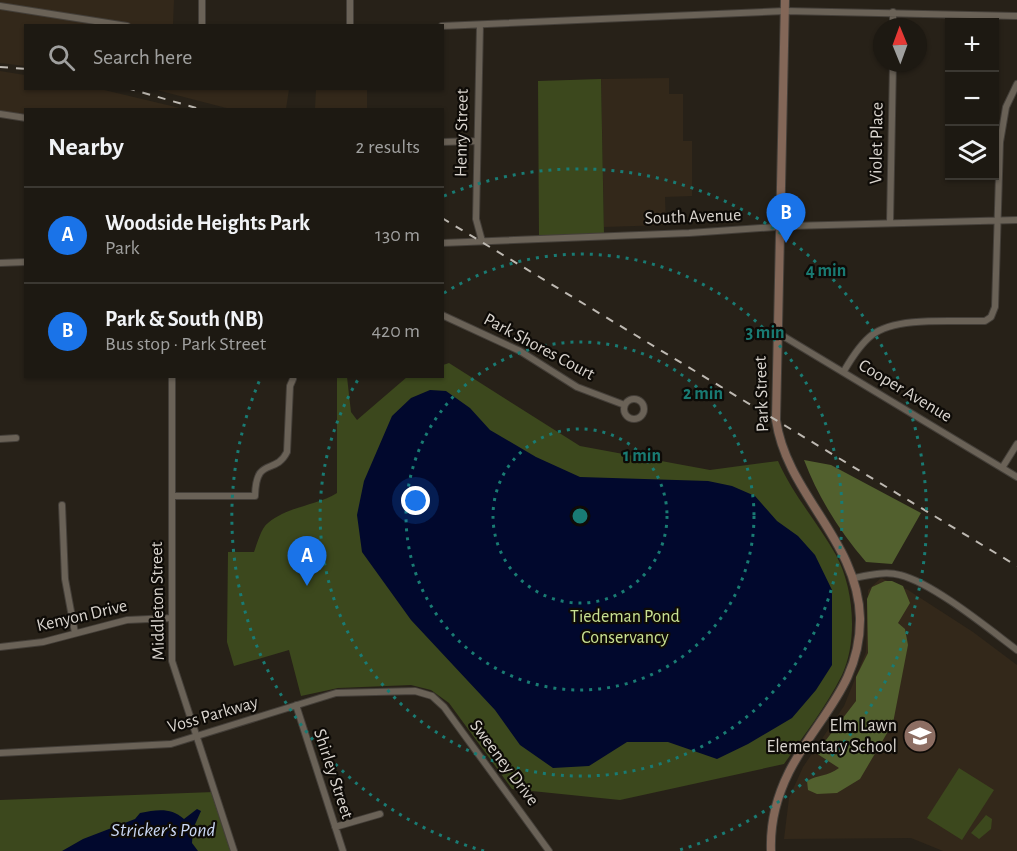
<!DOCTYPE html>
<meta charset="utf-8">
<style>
:root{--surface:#1d1912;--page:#2a2620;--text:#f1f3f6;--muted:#a0a09f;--line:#3b3832;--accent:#1a73e8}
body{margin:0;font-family:"Alegreya Sans",sans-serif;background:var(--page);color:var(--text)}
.controls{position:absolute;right:18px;top:18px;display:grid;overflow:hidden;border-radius:0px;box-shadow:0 2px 4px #0004}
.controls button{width:54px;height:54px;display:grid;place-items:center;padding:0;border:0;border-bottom:2px solid var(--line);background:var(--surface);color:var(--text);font:30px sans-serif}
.compass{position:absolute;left:873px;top:18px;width:54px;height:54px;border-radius:50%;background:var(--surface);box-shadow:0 2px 4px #0004;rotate:359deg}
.you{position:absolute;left:416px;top:501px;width:21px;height:21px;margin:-15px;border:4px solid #fff;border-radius:50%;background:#1a73e8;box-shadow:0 0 0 9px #1a73e833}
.badge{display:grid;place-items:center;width:39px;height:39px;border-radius:50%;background:var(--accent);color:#fff;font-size:20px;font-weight:700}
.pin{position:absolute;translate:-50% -50px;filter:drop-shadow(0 2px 3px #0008)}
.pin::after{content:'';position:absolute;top:32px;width:21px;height:18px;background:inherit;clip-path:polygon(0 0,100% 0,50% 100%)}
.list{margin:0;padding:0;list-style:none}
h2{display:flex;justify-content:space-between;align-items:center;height:78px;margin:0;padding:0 24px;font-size:26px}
h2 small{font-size:20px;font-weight:400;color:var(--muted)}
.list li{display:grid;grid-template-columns:39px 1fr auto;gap:18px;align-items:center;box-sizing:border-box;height:96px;padding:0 24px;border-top:2px solid var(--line)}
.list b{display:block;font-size:22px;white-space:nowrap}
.list p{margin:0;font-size:20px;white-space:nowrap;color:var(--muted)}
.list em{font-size:20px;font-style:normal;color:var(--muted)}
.icon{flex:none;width:33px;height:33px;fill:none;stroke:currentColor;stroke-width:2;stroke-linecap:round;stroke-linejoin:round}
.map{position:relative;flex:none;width:1017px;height:851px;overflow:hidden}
.search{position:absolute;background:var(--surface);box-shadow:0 2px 4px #0004;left:24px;top:24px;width:420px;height:66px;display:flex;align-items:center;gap:15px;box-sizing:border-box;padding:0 21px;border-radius:0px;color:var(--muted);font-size:22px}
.panel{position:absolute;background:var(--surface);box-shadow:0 2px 4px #0004;left:24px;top:108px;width:420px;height:270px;border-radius:0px}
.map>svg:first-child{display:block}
.built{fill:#33281a}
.green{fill:#3c481d}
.forest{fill:#52602e}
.water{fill:#01082d}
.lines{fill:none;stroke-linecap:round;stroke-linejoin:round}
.minor-casing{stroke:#443f39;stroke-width:8}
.secondary-casing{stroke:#443f39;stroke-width:10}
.minor{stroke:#6a6257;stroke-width:6}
.secondary{stroke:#836758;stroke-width:8}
.rail{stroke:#beb9b2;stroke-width:2;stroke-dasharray:8 8;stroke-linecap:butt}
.ring{fill:none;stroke:#197b73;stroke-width:3;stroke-dasharray:3 6}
.labels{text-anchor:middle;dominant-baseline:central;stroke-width:4.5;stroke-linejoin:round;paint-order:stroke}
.street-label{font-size:18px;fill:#d9d4ce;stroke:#0e0b07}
.park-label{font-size:18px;fill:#c9e193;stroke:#0e0b07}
.poi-label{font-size:18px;fill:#d9d4ce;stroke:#0e0b07;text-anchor:end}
.water-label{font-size:20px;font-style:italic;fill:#cad7f4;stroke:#0e0b07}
.centre{fill:#197b73;stroke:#0e0b07;stroke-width:3}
.ring-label{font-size:18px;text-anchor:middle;font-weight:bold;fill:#197b73;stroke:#0e0b07;stroke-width:4.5;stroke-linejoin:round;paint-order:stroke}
</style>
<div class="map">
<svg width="1017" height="851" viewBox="0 0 1017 851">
<rect width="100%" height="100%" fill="#272118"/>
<path class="built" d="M 0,0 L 174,0 L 173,25 L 26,26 L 25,66 L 0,63 Z
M 0,71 L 25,75 L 26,88 L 100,89 L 184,109 L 26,110 L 25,118 L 0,114 Z
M 669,78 L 669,94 L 683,94 L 683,141 L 692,141 L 692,196 L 665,197 L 666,225 L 604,227 L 601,79 Z
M 153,89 L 289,88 L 289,89 L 286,109 L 234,110 Z
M 316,89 L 367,89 L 367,109 L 315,109 Z
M 881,578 L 908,590 L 973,632 L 1017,665 L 1017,851 L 943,851 L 911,838 L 784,839 L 789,798 L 803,767 L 844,706 L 866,652 L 868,590 Z"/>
<path class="green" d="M 601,79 L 604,235 L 539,239 L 538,81 Z
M 449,363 L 580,446 L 710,470 L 778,461 C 793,495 818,523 836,555 C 854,588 858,641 842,675 C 826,707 804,735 784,764 L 620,800 L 512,789 L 449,703 L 431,690 L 411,685 L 338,688 L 301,696 L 289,650 L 234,666 L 227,642 L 228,552 L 254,552 C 257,544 261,528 268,523 C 288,506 316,506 337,493 L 337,377 L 347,377 L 351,412 L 357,420 L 407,377 L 442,376 L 443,365 Z
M 959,768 L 994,790 L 962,840 L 927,818 Z
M 214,792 L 234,851 L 0,851 L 0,800 Z
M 986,815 L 992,819 L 991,829 L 979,839 L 971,833 Z"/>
<path class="forest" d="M 804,460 L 831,465 L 921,513 L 892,564 L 866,562 C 840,532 818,497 804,460 Z
M 885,581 L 892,581 L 903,586 L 910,603 L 898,623 L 905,629 L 908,645 L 893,723 L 860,779 L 837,793 L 817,794 L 808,790 L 807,781 C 819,774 827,777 839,768 L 816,753 L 856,701 L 856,677 L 868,653 L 867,599 L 872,587 Z"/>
<path class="water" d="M 430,390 L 446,391 L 470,408 L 490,430 L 536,457 L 580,477 L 708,481 L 732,486 L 755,496 L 777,521 L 798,536 L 815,555 L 832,590 L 832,665 L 816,690 L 792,718 L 748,744 L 717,759 L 668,742 L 627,742 L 589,766 L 553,768 L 520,745 L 495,710 L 411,620 L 362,552 L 357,515 L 364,481 L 392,416 L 411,398 Z
M 197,809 L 201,811 L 193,829 L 192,843 L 198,851 L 62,851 L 83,839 L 135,819 L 140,813 C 157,810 170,807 184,819 Z"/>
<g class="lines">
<defs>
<path id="minor" d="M 202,0 L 202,26
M 0,6 L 127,26
M 480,25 L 476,219 L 482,241
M 350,26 L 350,0
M 442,26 L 785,11 L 1017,16
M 893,27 L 893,12
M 0,114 L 26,118
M 442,142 L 476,141
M 890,223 L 893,63
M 442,243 L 689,233 L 790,226 L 1017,220
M 0,263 L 26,262
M 442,315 L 520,351 L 577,387 L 622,404
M 778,333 L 1017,477
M 844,371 C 851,359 860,344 872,335 C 896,316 955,322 985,321 L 991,317 L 995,307 L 1000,142 L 1006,107 L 1017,84
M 172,376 L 172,661 L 234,851
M624 409a10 10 0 1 1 20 0a10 10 0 1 1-20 0Z
M 0,439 L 16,438
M 1002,468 L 1017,444
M 173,496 L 255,496 C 256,455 275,476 287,452 L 290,386 L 293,379
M 62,505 L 65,579 L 75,633
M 854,578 C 869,575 886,571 900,575 C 933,583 989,629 1017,650
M 0,647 L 43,642 L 127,620 L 171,618
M 296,705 L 343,851
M 0,753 L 171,744 L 336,693 L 415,691 L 432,696 L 444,707 L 549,851
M 335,827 L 380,814"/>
<path id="secondary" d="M 771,851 C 770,824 777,796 789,772 C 816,718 861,685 860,618 C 858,540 787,495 776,420 L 785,0"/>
</defs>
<use href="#minor" class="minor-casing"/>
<use href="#secondary" class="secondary-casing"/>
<use href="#minor" class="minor"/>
<use href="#secondary" class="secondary"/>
<path class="rail" d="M 0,67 L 26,69
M 127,88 L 203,110
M 442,218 L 1017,566"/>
</g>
<g class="ring">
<circle cx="580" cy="516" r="87"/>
<circle cx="580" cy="516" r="174"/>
<path d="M444 293A261 261 0 1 1 359 378"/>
<path d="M484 851A348 348 0 0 1 261 377M444 196A348 348 0 1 1 676 851"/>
</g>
<defs>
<symbol id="school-disc" viewBox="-11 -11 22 22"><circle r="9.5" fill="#8d6e63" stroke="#0e0b07"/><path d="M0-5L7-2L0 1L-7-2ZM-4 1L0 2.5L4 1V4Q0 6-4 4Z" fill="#fff"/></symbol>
</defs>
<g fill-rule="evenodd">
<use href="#school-disc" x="901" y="717" width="38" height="38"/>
</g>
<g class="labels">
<g class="street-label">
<text transform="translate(462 133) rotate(-89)">Henry Street</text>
<text transform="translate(877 143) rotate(-89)">Violet Place</text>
<text transform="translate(693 217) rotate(-2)">South Avenue</text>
<text transform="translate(539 347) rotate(28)">Park Shores Court</text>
<text transform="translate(905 391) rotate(31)">Cooper Avenue</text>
<text transform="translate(762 394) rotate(-92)">Park Street</text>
<text transform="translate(158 601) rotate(-91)">Middleton Street</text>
<text transform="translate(82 616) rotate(-13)">Kenyon Drive</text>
<text transform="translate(213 715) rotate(-16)">Voss Parkway</text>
<text transform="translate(504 763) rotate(53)">Sweeney Drive</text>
<text transform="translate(333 774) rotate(72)">Shirley Street</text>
</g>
<g class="park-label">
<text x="625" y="617">Tiedeman Pond<tspan x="625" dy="21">Conservancy</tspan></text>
</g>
<g class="poi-label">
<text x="897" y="726">Elm Lawn<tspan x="897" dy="21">Elementary School</tspan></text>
</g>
<g class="water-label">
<text x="163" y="830">Stricker's Pond</text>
</g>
</g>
<circle cx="580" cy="516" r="9" class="centre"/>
<g class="ring-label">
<text x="826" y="276">4 min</text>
<text x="765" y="338">3 min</text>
<text x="703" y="399">2 min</text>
<text x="642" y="461">1 min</text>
</g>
</svg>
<div class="controls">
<button>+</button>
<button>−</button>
<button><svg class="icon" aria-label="layers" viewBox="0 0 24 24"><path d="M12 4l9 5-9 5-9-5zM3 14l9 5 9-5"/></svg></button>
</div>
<svg class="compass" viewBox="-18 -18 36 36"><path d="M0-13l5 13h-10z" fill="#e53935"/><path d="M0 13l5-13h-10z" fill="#a0a09f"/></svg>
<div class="you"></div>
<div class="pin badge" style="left:307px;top:586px">A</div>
<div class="pin badge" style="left:786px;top:243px">B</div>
<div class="search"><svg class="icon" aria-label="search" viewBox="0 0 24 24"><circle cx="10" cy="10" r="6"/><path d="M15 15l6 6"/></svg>Search here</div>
<section class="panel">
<h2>Nearby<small>2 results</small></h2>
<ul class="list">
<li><span class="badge">A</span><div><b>Woodside Heights Park</b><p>Park</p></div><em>130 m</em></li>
<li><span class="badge">B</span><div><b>Park &amp; South (NB)</b><p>Bus stop · Park Street</p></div><em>420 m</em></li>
</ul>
</section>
</div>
